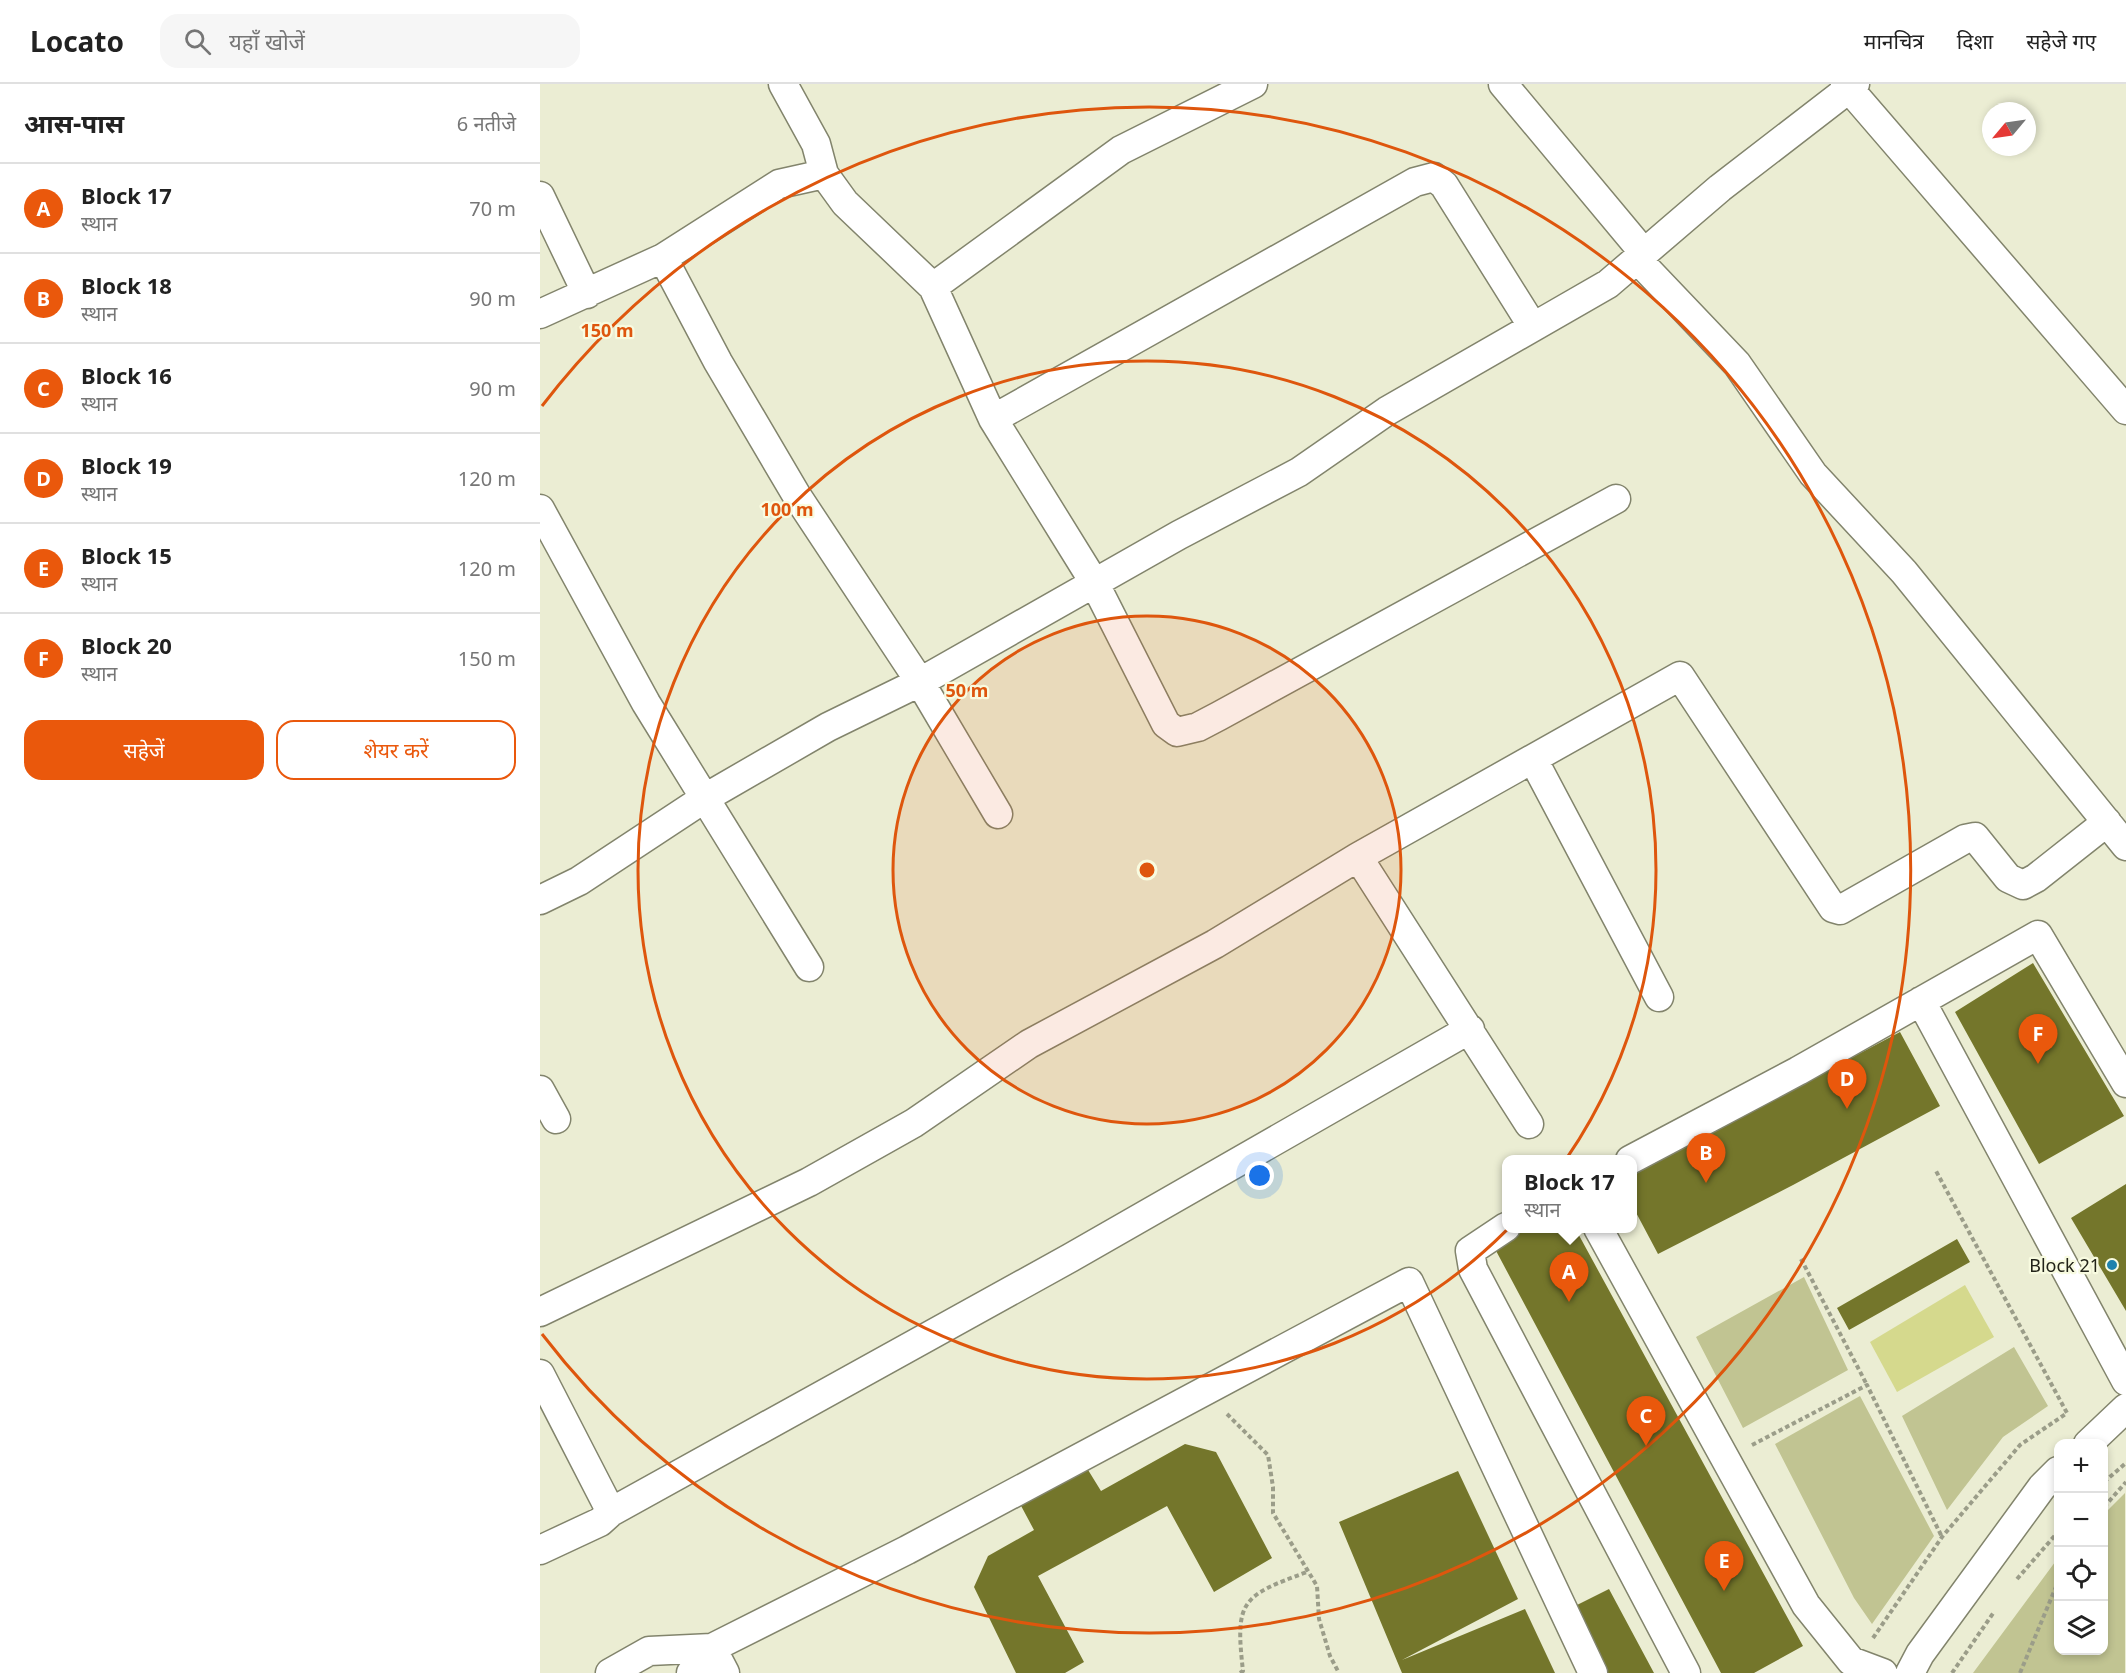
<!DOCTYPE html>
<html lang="hi">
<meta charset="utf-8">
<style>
:root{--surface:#fff;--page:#f6f6f6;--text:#222;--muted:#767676;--line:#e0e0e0;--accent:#ea580c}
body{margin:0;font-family:"Noto Sans","Noto Sans Devanagari",sans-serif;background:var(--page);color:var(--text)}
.controls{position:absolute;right:18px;bottom:18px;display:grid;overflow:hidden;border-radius:12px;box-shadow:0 3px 9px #0003}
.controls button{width:54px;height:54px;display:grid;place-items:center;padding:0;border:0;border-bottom:2px solid var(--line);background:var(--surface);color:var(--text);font:30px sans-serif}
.compass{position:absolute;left:1442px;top:18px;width:54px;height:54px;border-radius:50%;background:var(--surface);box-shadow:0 3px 9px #0003;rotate:241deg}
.you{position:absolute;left:720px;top:1092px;width:21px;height:21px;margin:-15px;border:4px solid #fff;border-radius:50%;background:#1a73e8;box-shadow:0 0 0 9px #1a73e833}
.badge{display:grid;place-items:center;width:39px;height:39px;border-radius:50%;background:var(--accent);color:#fff;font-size:20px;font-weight:700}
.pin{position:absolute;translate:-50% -50px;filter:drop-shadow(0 2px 3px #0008)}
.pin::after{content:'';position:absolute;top:32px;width:21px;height:18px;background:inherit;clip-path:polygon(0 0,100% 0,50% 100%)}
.popup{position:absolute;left:962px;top:1071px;width:135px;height:78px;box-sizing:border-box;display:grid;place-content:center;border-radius:12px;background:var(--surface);filter:drop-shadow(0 2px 4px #0005);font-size:20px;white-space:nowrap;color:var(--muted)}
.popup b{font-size:22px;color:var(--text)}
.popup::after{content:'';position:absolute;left:50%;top:100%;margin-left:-12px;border:12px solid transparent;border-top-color:var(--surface)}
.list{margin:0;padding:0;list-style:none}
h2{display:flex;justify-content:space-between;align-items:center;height:78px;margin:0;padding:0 24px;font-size:26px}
h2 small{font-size:20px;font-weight:400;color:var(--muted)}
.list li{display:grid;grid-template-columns:39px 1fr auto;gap:18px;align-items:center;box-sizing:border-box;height:90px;padding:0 24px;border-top:2px solid var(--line)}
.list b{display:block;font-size:22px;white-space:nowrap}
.list p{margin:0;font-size:20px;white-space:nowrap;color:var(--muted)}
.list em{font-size:20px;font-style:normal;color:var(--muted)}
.actions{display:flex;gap:12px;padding:18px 24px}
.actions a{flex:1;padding:14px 0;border:2px solid var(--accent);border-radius:18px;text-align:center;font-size:21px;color:var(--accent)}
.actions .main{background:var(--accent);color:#fff}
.icon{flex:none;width:33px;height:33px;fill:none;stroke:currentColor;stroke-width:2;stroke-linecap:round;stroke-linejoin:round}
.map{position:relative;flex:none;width:1586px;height:1589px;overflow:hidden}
header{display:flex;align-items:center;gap:36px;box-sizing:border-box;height:84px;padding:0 30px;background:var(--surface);border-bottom:2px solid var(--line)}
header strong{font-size:28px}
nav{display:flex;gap:33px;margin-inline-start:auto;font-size:21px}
.search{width:420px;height:54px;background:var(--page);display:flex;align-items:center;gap:15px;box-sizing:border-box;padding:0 21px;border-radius:18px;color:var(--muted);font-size:22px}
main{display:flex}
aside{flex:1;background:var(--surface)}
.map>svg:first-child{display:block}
.green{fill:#c1c492}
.water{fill:#d5d98d}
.building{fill:#74762b}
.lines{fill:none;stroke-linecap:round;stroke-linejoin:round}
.minor-casing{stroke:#82846c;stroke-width:31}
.path{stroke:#9b9d89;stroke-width:4;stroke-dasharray:4.5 3;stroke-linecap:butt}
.minor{stroke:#fff;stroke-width:28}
.ring{fill:none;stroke:#de560d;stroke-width:3}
.poi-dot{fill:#1f82ad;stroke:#f8fbe0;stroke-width:2}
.labels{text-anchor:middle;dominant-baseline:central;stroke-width:4.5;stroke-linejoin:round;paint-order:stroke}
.poi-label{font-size:18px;fill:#222319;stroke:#f8fbe0;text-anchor:end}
.centre{fill:#de560d;stroke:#f8fbe0;stroke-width:3}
.ring-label{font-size:18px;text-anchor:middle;font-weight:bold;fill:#de560d;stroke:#f8fbe0;stroke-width:4.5;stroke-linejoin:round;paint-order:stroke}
</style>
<header>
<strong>Locato</strong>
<div class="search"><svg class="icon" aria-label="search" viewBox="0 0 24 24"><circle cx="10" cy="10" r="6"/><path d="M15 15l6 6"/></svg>यहाँ खोजें</div>
<nav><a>मानचित्र</a><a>दिशा</a><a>सहेजे गए</a></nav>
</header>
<main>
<aside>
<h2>आस-पास<small>6 नतीजे</small></h2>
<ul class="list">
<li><span class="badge">A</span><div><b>Block 17</b><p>स्थान</p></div><em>70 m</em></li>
<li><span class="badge">B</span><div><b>Block 18</b><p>स्थान</p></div><em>90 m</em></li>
<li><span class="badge">C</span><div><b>Block 16</b><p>स्थान</p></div><em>90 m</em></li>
<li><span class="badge">D</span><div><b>Block 19</b><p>स्थान</p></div><em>120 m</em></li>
<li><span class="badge">E</span><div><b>Block 15</b><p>स्थान</p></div><em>120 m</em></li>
<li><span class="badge">F</span><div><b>Block 20</b><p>स्थान</p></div><em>150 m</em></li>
</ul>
<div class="actions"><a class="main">सहेजें</a><a>शेयर करें</a></div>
</aside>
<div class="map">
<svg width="1586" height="1589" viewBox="0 0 1586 1589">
<rect width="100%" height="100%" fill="#ebedd3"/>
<path class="green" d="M 1264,1193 L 1308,1286 L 1203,1344 L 1156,1253 Z
M 1474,1263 L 1508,1322 L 1463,1353 L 1407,1426 L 1362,1332 Z
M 1320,1312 L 1394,1452 L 1332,1540 L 1314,1514 L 1235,1360 Z
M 1585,1409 L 1585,1589 L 1433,1589 L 1518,1474 L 1518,1566 L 1564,1566 L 1564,1430 Z"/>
<path class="water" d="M 1425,1201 L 1454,1253 L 1357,1308 L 1330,1258 Z"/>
<path class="building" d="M 1493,879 L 1584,1032 L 1499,1080 L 1415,928 Z
M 1360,948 L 1400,1022 L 1253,1101 L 1118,1170 L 1092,1121 L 1092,1090 Z
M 1586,1100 L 1586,1227 L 1531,1134 Z
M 987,1144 L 1035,1144 L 1263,1562 L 1214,1589 L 1181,1589 L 954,1163 Z
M 1417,1155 L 1430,1178 L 1309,1246 L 1297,1224 Z
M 645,1360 L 676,1368 L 732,1474 L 674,1508 L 627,1422 L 498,1492 L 544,1578 L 525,1589 L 476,1589 L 434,1503 L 448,1472 L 494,1446 L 479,1418 L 545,1381 L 561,1407 Z
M 918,1387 L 978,1515 L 862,1576 L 985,1525 L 1015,1589 L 862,1589 L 799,1438 Z
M 1069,1505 L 1114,1589 L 1063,1589 L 1029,1525 Z"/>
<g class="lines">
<defs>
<path id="minor" d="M 243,0 L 276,60 L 284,90
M 963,0 L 1104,169
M 1305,0 L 1586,326
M 0,112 L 47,210
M 123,174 L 178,278 L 257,412 L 380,598 L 458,730
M 1097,175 L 1197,280 L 1273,390 L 1364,488 L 1586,762
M 393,203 L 453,335 L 554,498 L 626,640 L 637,648 L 658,643 L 679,632 L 1076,415
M 0,230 L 123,174 L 239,100 L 284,90 L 305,119 L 393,203 L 581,66 L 713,0
M 453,335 L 875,98 L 894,93 L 904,101 L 993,243
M 0,425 L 106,619 L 269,883
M 993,675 L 1119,913
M 818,773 L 989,1040
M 0,816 L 39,797 L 165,714 L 288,643 L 380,598 L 639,451 L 759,388 L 847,327 L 1068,200 L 1180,104 L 1315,0
M 1381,917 L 1586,1297
M 0,1006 L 16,1035
M 1090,1076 L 1258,987 L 1498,851 L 1586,999
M 966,1143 L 930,1167 L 933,1185 L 1146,1589
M 1058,1144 L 1266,1521 L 1311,1577 L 1343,1589
M 0,1228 L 269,1098 L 374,1039 L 489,960 L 675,860 L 818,773 L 1140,592 L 1293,824 L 1300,826 L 1425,755 L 1435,753 L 1468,794 L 1483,801 L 1496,794 L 1567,738
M 0,1290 L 71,1428
M 1548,1360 L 1586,1324
M 0,1466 L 60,1438 L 71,1428 L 530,1174 L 930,945
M 172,1564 L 185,1589
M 70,1589 L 109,1567 L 172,1564 L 367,1466 L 869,1198 L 1053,1589
M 151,1589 L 172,1564
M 1370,1589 L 1380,1570 L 1502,1403 L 1518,1387"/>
</defs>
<use href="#minor" class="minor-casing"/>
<path class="path" d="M 1261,1175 L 1327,1301
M 687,1330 L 728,1371 L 733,1403 L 733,1429 L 777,1502 L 779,1535 L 790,1572 L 799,1589
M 1212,1361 L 1327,1301 L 1402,1453
M 1564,1398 L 1586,1379
M 1564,1423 L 1586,1398
M 1477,1495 L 1518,1448
M 1333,1554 L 1402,1453 L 1480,1361 L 1527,1329 L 1396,1087
M 700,1589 L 703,1587 C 695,1517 701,1512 767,1488
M 1412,1589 L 1454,1528
M 1480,1589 L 1518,1498"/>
<use href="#minor" class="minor"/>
</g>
<circle cx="607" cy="786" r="254" fill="#de560d" fill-opacity=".12"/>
<g class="ring">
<circle cx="607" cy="786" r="254"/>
<circle cx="607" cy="786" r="509"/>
<path d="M2 322A763 763 0 1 1 2 1250"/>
</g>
<circle class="poi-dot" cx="1572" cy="1181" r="6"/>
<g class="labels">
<g class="poi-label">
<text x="1560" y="1181">Block 21</text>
</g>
</g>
<circle cx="607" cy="786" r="9" class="centre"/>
<g class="ring-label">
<text x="67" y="253">150 m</text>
<text x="247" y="432">100 m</text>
<text x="427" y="613">50 m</text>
</g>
</svg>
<div class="controls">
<button>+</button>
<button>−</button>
<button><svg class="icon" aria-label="locate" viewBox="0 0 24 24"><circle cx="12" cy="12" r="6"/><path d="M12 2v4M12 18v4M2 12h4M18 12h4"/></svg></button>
<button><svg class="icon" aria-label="layers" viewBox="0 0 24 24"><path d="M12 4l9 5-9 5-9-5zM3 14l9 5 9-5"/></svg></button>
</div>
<svg class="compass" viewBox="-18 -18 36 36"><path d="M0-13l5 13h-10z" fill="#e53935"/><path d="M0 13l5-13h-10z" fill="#767676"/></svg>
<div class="you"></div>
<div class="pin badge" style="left:1029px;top:1218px">A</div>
<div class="popup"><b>Block 17</b>स्थान</div>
<div class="pin badge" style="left:1166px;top:1099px">B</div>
<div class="pin badge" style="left:1106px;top:1362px">C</div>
<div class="pin badge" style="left:1307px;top:1025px">D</div>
<div class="pin badge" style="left:1184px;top:1507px">E</div>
<div class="pin badge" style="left:1498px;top:980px">F</div>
</div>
</main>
